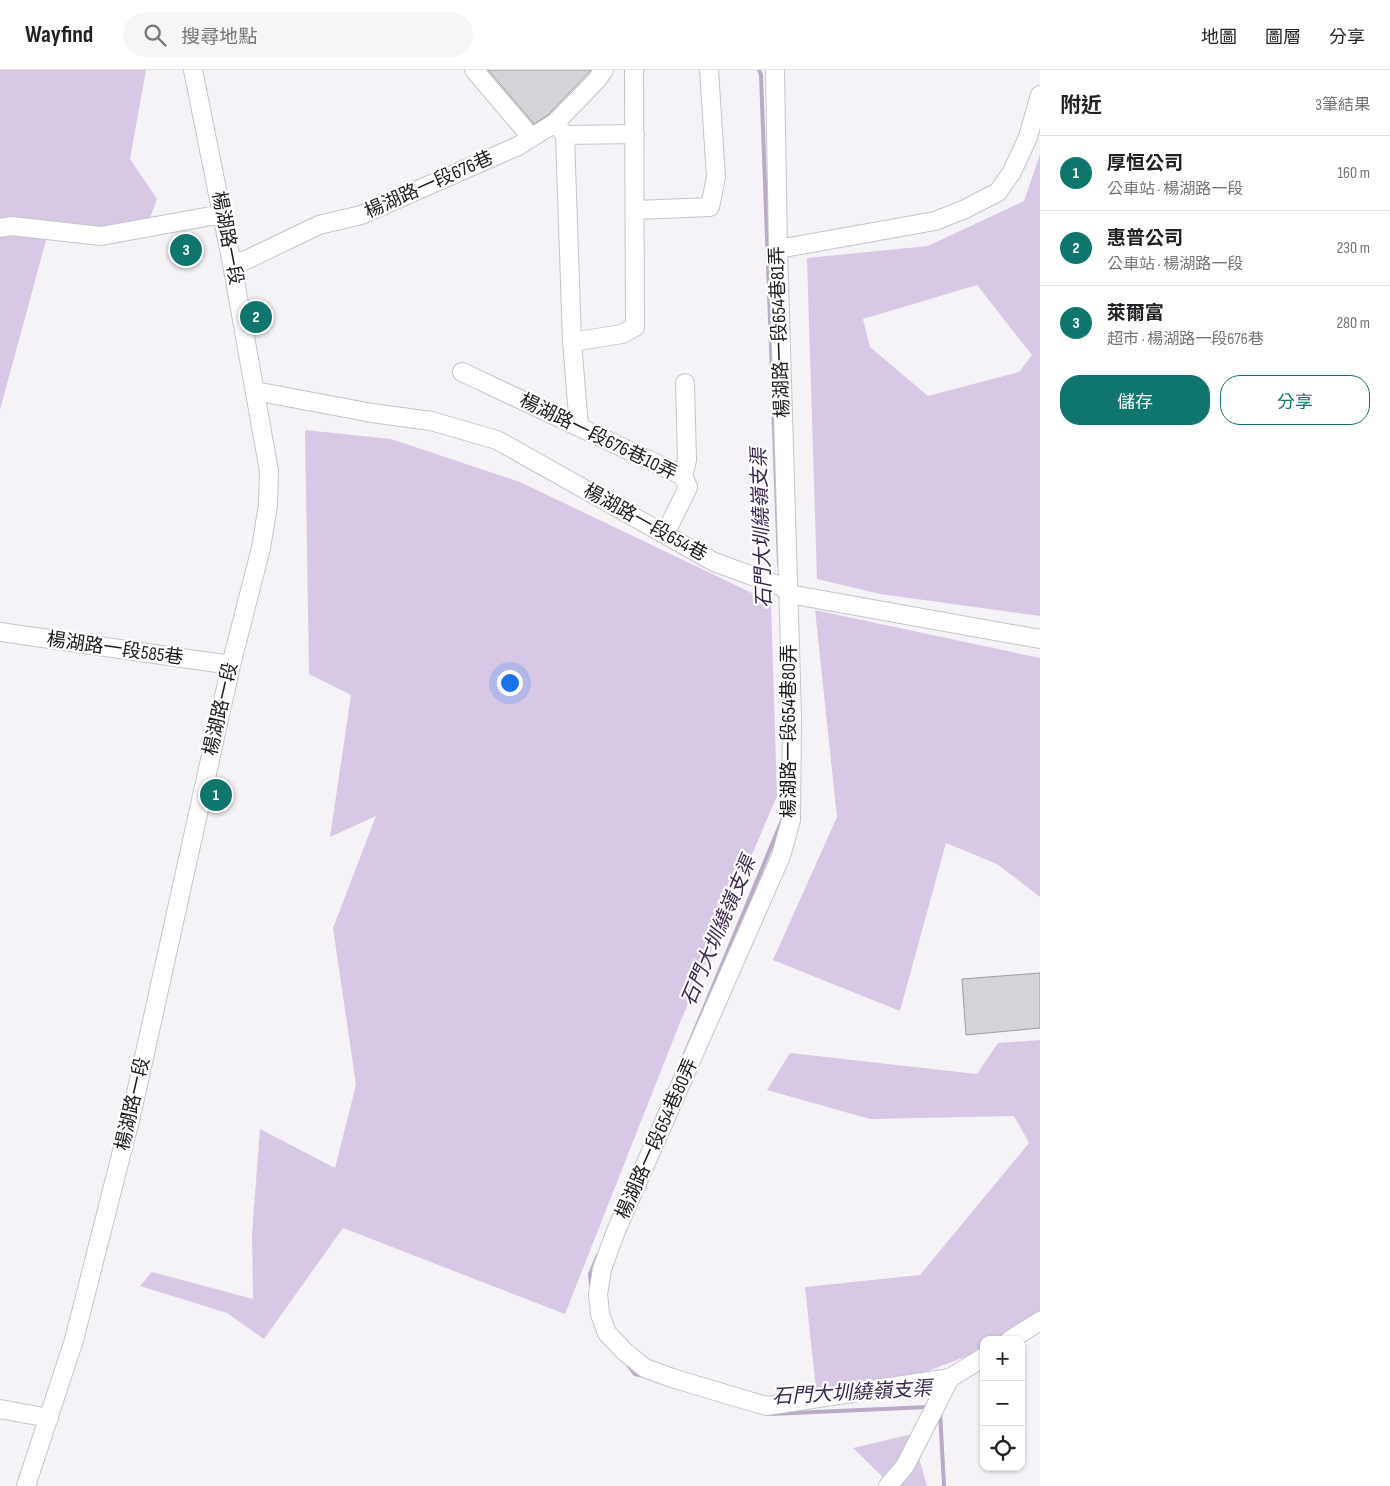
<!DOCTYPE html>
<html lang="zh-TW">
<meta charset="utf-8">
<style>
:root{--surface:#fff;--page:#f6f6f6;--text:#202124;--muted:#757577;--line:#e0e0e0;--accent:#0f766e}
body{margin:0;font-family:"Sofia Sans Condensed","Noto Sans TC",sans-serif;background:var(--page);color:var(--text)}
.controls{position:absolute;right:15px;bottom:15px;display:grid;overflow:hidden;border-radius:10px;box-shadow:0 1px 4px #0004}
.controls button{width:45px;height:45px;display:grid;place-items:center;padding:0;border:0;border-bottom:1px solid var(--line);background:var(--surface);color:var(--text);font:25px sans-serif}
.you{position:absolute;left:509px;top:612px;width:18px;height:18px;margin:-12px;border:4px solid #fff;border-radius:50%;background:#1a73e8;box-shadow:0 0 0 8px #1a73e833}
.badge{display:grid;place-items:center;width:32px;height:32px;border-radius:50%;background:var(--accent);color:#fff;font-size:16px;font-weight:700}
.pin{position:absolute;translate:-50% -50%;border:2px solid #fff;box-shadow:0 1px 5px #0006}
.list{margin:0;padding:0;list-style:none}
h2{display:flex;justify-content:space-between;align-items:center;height:65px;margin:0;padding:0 20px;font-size:21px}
h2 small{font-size:16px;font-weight:400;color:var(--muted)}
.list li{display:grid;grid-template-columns:32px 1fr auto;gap:15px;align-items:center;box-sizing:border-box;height:75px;padding:0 20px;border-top:1px solid var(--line)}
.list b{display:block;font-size:19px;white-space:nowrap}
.list p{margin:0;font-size:16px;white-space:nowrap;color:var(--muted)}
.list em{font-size:16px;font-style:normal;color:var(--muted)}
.actions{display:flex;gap:10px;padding:15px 20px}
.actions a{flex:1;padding:11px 0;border:1px solid var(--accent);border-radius:20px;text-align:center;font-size:18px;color:var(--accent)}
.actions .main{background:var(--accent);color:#fff}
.icon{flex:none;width:28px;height:28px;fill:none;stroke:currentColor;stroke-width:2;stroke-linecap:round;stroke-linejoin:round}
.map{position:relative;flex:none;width:1040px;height:1416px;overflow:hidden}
header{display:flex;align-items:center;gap:30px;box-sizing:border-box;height:70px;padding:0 25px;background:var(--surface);border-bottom:1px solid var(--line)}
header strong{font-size:24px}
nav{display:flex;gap:28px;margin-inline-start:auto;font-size:18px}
.search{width:350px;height:45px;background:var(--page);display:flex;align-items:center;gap:12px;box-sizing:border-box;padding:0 18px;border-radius:28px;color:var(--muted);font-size:19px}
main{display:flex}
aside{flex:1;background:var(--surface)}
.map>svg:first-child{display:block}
.green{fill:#d7c9e6;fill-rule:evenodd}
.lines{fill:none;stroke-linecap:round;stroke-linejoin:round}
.stream{stroke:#b9aac8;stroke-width:4}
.building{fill:#d5d3d7;stroke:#9d9b9f}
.minor-casing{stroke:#c6c4c8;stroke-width:20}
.minor{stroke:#fff;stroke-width:18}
.labels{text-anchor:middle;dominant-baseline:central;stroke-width:4.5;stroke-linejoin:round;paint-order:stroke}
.street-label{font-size:19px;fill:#1b1a1c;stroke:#fff}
.water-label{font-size:20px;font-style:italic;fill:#3b254e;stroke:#fff}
</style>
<header>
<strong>Wayfind</strong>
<div class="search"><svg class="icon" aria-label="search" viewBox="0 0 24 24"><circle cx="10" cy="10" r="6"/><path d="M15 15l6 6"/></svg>搜尋地點</div>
<nav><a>地圖</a><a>圖層</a><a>分享</a></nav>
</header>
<main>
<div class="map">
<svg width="1040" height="1416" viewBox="0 0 1040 1416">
<rect width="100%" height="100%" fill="#f5f3f7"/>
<path class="green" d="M 0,0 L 146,0 L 130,89 L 157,129 L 148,153 L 48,163 L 0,340 Z
M 1040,84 L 1040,546 L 880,524 L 817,509 L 807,188 L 928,176 L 1024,131 ZM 977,215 L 1032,285 L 1019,302 L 928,326 L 870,277 L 863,249 Z
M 305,360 L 391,369 L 520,412 L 771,532 L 777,726 L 679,955 L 565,1244 L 343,1158 L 264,1269 L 227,1243 L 140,1216 L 152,1202 L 253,1229 L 252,1163 L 260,1059 L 335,1098 L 356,1015 L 333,858 L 376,746 L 330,767 L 351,625 L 309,604 Z
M 815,540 L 1040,588 L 1040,827 L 997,794 L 946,773 L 900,941 L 773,890 L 837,747 Z
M 1040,970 L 1040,1259 L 1011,1270 L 984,1270 L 984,1280 L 898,1312 L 816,1320 L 805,1217 L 920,1205 L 1029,1073 L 1014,1046 L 870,1049 L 767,1020 L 790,983 L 977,1004 L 998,973 Z
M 912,1364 L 927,1416 L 892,1416 L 853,1378 Z"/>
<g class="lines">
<path class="stream" d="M 759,0 L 761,5 L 779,494
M 685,984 L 783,748
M 591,1216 L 590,1204 L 598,1185
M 628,1295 L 635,1304 L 644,1306
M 940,1341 L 944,1416
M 766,1343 L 770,1344 L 928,1337"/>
</g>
<path class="building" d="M 488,0 L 591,0 L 548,45 L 534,54 Z
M 1040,903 L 1040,958 L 966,965 L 962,909 Z"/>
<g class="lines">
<defs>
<path id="minor" d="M 474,0 L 531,67
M 775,0 L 778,179 L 792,645 L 791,750 L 781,786 L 616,1161 L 602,1199 L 598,1224 L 600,1244 L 607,1263 L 625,1282 L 645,1298 L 672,1308 L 766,1336 L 950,1308
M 555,53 L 565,65 L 572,272 L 579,357
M 565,65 L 635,64
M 636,140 L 710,137 L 716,107 L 709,0
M 0,158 L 11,156 L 101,166 L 222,144
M 778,179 L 935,151 L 965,139 L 998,122 L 1012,102 L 1028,67 L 1040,25
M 232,194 L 246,190 L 319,155 L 361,145 L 518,76 L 555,53 L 596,11 L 604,0
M 572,272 L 622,264 L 635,257 L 634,0
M 462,302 L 683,406 L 688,417 L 668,458
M 255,321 L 372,343 L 431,351 L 497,370 L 714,492 L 783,517 L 789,524 L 1040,569
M 683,406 L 687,390 L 685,313
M 0,562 L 231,595
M 1010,1270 L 1040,1251
M 0,1339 L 49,1348
M 26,1416 L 74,1270 L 131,1046 L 231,595 L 261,478 L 268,435 L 269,401 L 232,194 L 193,0
M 888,1416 L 905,1396 L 950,1308 L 984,1287"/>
</defs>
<use href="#minor" class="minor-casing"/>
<use href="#minor" class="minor"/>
</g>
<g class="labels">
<g class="street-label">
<text transform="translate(429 115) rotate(-24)">楊湖路一段676巷</text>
<text transform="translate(227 168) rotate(79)">楊湖路一段</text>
<text transform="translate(780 262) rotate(-92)">楊湖路一段654巷81弄</text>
<text transform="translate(598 367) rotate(26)">楊湖路一段676巷10弄</text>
<text transform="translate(645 453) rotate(29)">楊湖路一段654巷</text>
<text transform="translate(115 579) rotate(8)">楊湖路一段585巷</text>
<text transform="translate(221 639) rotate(-77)">楊湖路一段</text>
<text transform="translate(789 661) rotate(-90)">楊湖路一段654巷80弄</text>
<text transform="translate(133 1034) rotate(-77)">楊湖路一段</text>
<text transform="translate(657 1069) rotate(-66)">楊湖路一段654巷80弄</text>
</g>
<g class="water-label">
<text transform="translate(762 458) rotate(-92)">石門大圳繞嶺支渠</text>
<text transform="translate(719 861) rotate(-67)">石門大圳繞嶺支渠</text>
<text transform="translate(852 1323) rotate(-3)">石門大圳繞嶺支渠</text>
</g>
</g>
</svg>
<div class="controls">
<button>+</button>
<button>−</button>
<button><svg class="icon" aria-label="locate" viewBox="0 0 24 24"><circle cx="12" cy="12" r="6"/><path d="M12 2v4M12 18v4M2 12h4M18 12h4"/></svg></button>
</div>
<div class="you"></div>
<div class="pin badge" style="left:216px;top:725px">1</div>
<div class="pin badge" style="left:256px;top:247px">2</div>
<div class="pin badge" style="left:186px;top:180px">3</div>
</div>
<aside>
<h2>附近<small>3筆結果</small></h2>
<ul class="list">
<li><span class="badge">1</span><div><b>厚恒公司</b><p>公車站 · 楊湖路一段</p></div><em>160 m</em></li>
<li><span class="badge">2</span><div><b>惠普公司</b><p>公車站 · 楊湖路一段</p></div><em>230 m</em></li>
<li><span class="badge">3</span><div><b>萊爾富</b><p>超市 · 楊湖路一段676巷</p></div><em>280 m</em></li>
</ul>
<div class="actions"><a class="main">儲存</a><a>分享</a></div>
</aside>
</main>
